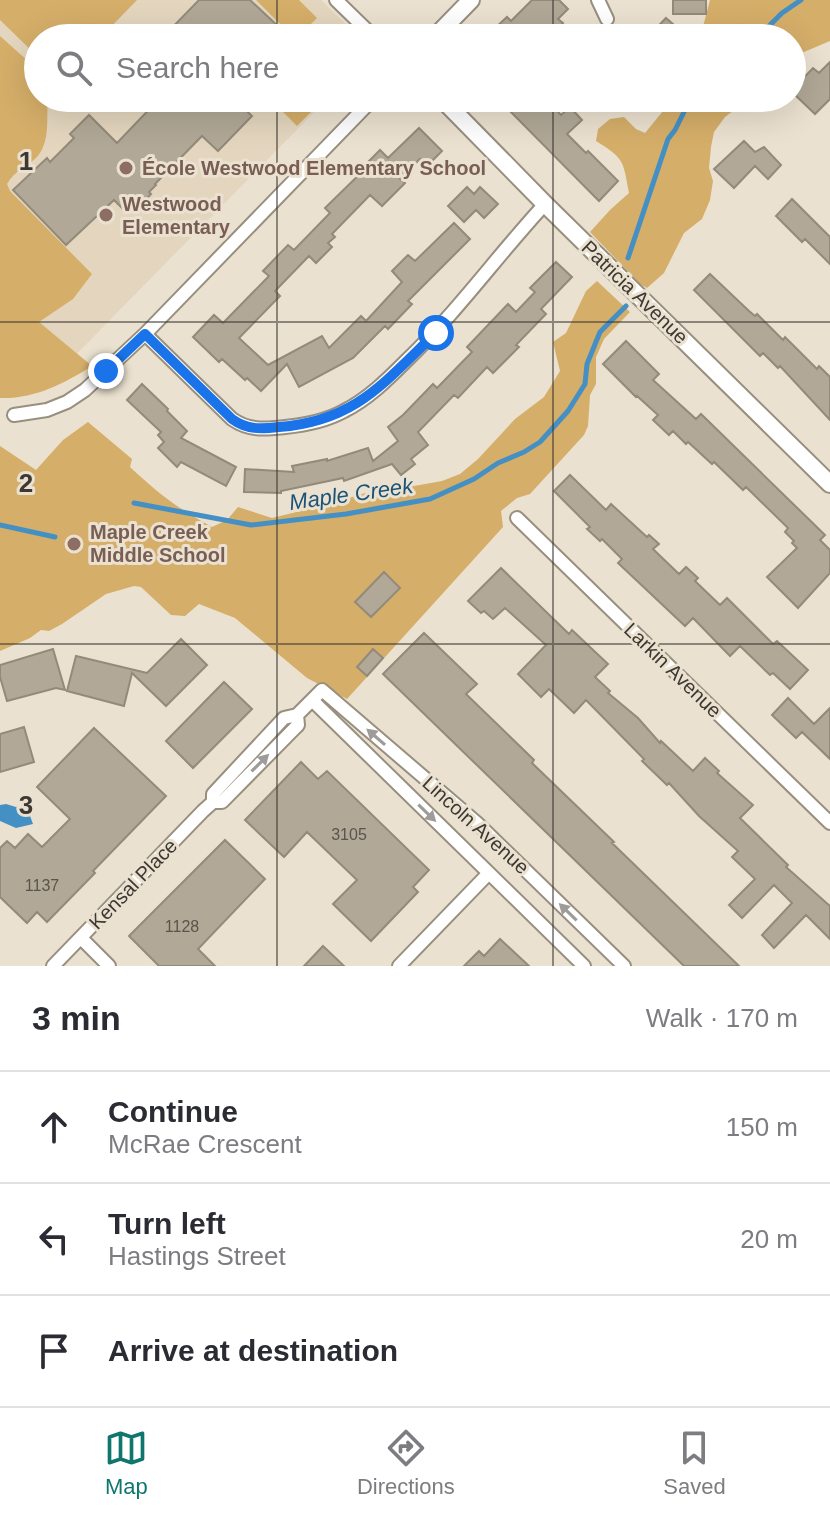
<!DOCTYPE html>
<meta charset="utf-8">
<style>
:root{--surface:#fff;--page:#f7f7f7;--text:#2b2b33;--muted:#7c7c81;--line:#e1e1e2;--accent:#0f766e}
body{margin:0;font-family:Helvetica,sans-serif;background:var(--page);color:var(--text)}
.stop{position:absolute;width:24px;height:24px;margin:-18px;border:6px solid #1a73e8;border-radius:50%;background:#fff}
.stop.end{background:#1a73e8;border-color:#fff;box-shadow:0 2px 8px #0008}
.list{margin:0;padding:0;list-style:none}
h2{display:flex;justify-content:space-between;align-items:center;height:104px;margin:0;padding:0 32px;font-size:34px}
h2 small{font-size:26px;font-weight:400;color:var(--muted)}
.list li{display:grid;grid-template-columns:52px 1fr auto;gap:24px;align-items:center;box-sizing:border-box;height:112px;padding:0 32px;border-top:2px solid var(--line)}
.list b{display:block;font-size:30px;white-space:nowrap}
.list p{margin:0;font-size:26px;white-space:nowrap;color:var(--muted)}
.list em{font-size:26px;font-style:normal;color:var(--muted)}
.icon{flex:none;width:44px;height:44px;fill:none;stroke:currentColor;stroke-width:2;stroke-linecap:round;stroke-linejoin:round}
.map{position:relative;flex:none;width:830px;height:966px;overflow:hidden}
.search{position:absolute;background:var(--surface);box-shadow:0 8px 32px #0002;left:24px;right:24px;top:24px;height:88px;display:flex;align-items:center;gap:20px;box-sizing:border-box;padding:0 28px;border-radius:44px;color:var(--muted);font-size:30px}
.sheet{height:440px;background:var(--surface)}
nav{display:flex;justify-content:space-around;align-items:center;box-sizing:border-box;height:112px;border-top:2px solid var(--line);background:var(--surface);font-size:22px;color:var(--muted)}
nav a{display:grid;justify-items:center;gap:4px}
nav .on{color:var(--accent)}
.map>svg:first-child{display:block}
.built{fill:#e4d6be}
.green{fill:#d5ae69}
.water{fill:#4490c4}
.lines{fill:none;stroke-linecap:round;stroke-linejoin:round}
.stream{stroke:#4490c4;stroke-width:5}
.building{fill:#b1a897;stroke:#938a7a;stroke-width:2}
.minor-casing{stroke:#988f7f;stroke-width:16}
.tertiary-casing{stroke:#988f7f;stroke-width:20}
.minor{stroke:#fff;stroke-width:12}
.tertiary{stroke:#fff;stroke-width:16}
.oneway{fill:#9e9c98}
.route{stroke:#1a73e8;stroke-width:10}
.grid{fill:none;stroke:#3d3932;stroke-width:2;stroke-opacity:0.55}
.education-dot{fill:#8d6e63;stroke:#ebe1d0;stroke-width:3}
.labels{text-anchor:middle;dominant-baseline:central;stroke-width:6;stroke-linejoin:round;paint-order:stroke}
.number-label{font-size:16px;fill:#5a554b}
.education-label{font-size:20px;font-weight:bold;fill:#785e54;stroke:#ebe1d0;text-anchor:start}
.street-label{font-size:20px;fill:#3d3932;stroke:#ebe1d0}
.water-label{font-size:22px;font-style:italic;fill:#1b5377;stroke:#ebe1d0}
.grid-label{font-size:26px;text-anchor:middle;font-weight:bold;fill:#3d3932;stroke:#ebe1d0;stroke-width:6;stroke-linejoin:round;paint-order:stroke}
</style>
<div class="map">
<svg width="830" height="966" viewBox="0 0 830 966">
<rect width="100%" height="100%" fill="#ebe1d0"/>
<path class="built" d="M 0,0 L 321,0 L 360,38 L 38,38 L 38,98 L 328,98 L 50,381 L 0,333 Z"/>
<path class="green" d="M 0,0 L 137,0 L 100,38 L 38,38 L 38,57 L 0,20 Z
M 256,0 L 299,0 L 317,18 L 297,38 L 294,38 Z
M 710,0 L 830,0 L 830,41 L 792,57 L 792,38 L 700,38 Z
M 0,36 L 38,70 L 38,98 L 48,98 C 46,117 51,141 37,157 C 27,167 15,170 7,184 L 10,191 L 92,274 L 73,299 L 39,322 L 92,366 C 63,384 35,399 0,398 Z
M 277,98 L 325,98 L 297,126 L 277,106 Z
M 670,98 L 750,98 L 725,117 L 714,132 L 711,147 L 709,168 L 713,181 L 710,200 L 702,219 L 684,233 L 664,273 L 647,288 L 640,284 L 590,232 L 610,210 L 629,193 C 623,161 625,159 596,141 L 598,129 L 610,119 L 624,117 L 636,129 L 645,133 L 663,111 Z
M 597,281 L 630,312 L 604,339 L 596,357 L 596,384 L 590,395 L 588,426 L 584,435 L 530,494 L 517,498 L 501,511 L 503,527 L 347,699 L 307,678 L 235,618 L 199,604 L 185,616 L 171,615 L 141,587 L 134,586 L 106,594 L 62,624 L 49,631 L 41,630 L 30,638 L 0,651 L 0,446 L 36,470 L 63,440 L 88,422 L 132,459 L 130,467 C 159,494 177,508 212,527 L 227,520 L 238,507 L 272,518 L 329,504 L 395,484 L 414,486 L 442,481 L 460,474 L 478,459 L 515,419 L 544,397 L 560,371 L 553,342 L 566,333 L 586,291 Z"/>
<path class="water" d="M 6,804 L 16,807 L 26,805 L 33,824 L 16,828 L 0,821 L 0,805 Z"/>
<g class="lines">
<path class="stream" d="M 757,38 L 782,13 L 801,0
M 628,258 L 668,139 L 675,130 L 691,98
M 134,503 L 251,525 L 346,514 L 430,499 L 474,479 L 498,463 L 524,452 L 540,442 L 568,411 L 585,384 L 587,364 L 600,332 L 626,306
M 0,525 L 55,537"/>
</g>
<path class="building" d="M 199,0 L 250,0 L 281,29 L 272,38 L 162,38 Z
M 532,0 L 559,0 L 568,9 L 558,19 L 563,23 L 548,38 L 502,38 L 493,30 L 507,17 L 511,21 Z
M 673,0 L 706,0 L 706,14 L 673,14 Z
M 666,18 L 689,38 L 647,38 Z
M 830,62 L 830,99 L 815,114 L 792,92 L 792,90 L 813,68 L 819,73 Z
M 160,98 L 233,98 L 252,116 L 218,151 L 202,136 L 155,184 L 156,185 L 149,192 L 151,194 L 138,208 L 131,202 L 124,210 L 114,200 L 66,245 L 13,190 L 47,158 L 50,162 L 74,138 L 70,134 L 89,115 L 117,143 Z
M 497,98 L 544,98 L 561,115 L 570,107 L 582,120 L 567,134 L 586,153 L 588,151 L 618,181 L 599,201 Z
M 419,128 L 442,151 L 427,166 L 420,159 L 400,179 L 405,183 L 382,206 L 370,195 L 332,234 L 335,237 L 328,243 L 332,247 L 316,263 L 309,256 L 275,291 L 280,296 L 239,338 L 268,365 L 322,336 L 329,348 L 361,316 L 366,321 L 402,282 L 392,271 L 408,255 L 415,261 L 454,223 L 470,239 L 408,301 L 412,304 L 388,329 L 385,326 L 353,358 L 299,387 L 287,364 L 261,391 L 247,378 L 245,380 L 222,359 L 219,362 L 193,337 L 214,315 L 223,323 L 269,276 L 263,271 L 288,245 L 294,250 L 330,213 L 325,208 L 369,165 L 367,163 L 380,150 L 388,158 Z
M 744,141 L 755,152 L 764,147 L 781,165 L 768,179 L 755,166 L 734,188 L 714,169 Z
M 467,187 L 474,194 L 480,187 L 498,204 L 484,218 L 476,210 L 464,222 L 448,206 Z
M 792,199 L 830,237 L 830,264 L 805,239 L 802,242 L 776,216 Z
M 556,262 L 572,277 L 541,309 L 546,314 L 516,345 L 519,347 L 493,373 L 487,367 L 458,398 L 454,395 L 418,432 L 428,445 L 411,459 L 415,464 L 401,475 L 392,464 L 344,481 L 343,478 L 281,491 L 281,493 L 244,492 L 245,469 L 294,472 L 292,466 L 327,459 L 327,461 L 368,448 L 373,461 L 398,441 L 388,427 L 403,415 L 433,384 L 437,388 L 472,352 L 467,347 L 508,304 L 516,312 L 535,292 L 530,288 Z
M 710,274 L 749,311 L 755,316 L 757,314 L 783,340 L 785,337 L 817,369 L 819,366 L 830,377 L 830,420 L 780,366 L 778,368 L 763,353 L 760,356 L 694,290 Z
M 626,341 L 659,374 L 653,380 L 696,419 L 701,414 L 825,535 L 820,540 L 830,550 L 830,573 L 798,608 L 767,577 L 797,548 L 792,543 L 794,541 L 785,532 L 788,528 L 746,487 L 743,490 L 714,462 L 712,464 L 688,442 L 686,444 L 673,431 L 669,435 L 653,420 L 658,415 L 637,396 L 636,397 L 603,364 Z
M 142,384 L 168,409 L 167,411 L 187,431 L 181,438 L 236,467 L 226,486 L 181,462 L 177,467 L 158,448 L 164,442 L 158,435 L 161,432 L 127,400 Z
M 570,475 L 606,510 L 611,504 L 647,537 L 649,535 L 659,544 L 653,549 L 679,574 L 686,567 L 698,578 L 695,581 L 720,605 L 727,598 L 773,644 L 777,641 L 808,670 L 790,689 L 773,673 L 770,675 L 740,646 L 730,656 L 693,618 L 685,626 L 618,563 L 622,559 L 602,539 L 600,541 L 587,529 L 590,527 L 554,491 Z
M 501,568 L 569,634 L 572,630 L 608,664 L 595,677 L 610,691 L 608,693 L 638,718 L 660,743 L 661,741 L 693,771 L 705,758 L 719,771 L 717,773 L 753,805 L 740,818 L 788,865 L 786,867 L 830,906 L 830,939 L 806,915 L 774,948 L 762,935 L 792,903 L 774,885 L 742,918 L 729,905 L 755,879 L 732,857 L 738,851 L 699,816 L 669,783 L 667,785 L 642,761 L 644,759 L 586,700 L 574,713 L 549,689 L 541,697 L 518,674 L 546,645 L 505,608 L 493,619 L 484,611 L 481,613 L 468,601 Z
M 384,572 L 400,588 L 371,617 L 355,602 Z
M 424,633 L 477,684 L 466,694 L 534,760 L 532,763 L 614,842 L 612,843 L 739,966 L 684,966 L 383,674 Z
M 181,639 L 207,665 L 166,706 L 132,673 L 124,706 L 67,691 L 76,656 L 147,673 Z
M 53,649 L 65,690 L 56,688 L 7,701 L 0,677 L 0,665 Z
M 373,649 L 383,658 L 367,676 L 357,667 Z
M 224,682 L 252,709 L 193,768 L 166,741 Z
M 788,698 L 814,724 L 830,708 L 830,759 L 802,732 L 796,738 L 772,715 Z
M 24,727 L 34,762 L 0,772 L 0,734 Z
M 94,728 L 166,796 L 93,871 L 95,873 L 47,922 L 37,912 L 27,923 L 0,897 L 0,848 L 7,841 L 15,848 L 28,834 L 42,847 L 70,819 L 37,787 Z
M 301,762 L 318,779 L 327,771 L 429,870 L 413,887 L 418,892 L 371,941 L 333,904 L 357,880 L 307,832 L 284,857 L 245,820 Z
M 225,840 L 265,879 L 198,949 L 215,966 L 159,966 L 129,936 Z
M 500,939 L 529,966 L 464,966 L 479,951 L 484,956 Z
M 323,946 L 344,966 L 304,966 Z"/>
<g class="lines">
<defs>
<path id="minor" d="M 336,0 L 375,38
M 598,0 L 607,19
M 145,334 L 232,419 C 249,431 265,429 285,427 C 305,425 326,421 344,411 C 368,399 387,380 406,361 C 458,311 497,256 545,204
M 14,415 L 47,410 L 67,402 L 85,390 L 145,334 L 374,98
M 517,518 L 830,823
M 312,700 L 584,966
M 213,802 L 213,794 L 284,718 L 297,715 L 322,690 L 477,823 L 624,966
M 81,938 L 109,966
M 53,966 L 203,811 L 213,802 L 222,802 L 293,730 L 298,725 L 297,715
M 399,966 L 489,873"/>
<path id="tertiary" d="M 434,38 L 471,0
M 441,98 L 545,204 L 830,484"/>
</defs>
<use href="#minor" class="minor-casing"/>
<use href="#tertiary" class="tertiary-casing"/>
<use href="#minor" class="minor"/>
<use href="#tertiary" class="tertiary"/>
</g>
<defs><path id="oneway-solid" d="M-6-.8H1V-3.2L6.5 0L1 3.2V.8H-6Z" transform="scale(2)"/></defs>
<g class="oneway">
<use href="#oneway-solid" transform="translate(376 737) rotate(-139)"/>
<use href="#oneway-solid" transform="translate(260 763) rotate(-45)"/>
<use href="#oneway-solid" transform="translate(427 813) rotate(44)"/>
<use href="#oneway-solid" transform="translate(568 912) rotate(-136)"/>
</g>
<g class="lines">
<path class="route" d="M 106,371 L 145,334 L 232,419 C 247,430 261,429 279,427 C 356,421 384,382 436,333"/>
</g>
<path class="grid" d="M 277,0 L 277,38M 553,0 L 553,38M 277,98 L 277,966M 553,98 L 553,966M 0,322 L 830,322M 0,644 L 830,644"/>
<g class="education-dot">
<circle cx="126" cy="168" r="8"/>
<circle cx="106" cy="215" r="8"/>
<circle cx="74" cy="544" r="8"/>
</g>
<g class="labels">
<g class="number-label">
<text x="349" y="834">3105</text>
<text x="42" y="885">1137</text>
<text x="182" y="926">1128</text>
</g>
<g class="education-label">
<text x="142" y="168">École Westwood Elementary School</text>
<text x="122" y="204">Westwood<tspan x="122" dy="23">Elementary</tspan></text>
<text x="90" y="532">Maple Creek<tspan x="90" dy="23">Middle School</tspan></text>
</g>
<g class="street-label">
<text transform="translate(635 292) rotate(44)">Patricia Avenue</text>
<text transform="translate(673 670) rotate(44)">Larkin Avenue</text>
<text transform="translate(476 825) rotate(42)">Lincoln Avenue</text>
<text transform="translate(133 884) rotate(-46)">Kensal Place</text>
</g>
<g class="water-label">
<text transform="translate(351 494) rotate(-8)">Maple Creek</text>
</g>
</g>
<g class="grid-label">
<text x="26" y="170">1</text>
<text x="26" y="492">2</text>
<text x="26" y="814">3</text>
</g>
</svg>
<div class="stop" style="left:436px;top:333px"></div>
<div class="stop end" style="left:106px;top:371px"></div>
<div class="search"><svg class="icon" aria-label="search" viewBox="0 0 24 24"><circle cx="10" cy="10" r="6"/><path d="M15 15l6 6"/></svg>Search here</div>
</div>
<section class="sheet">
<h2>3 min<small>Walk · 170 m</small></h2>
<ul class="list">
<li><svg class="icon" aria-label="ahead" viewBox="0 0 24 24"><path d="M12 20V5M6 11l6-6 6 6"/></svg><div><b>Continue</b><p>McRae Crescent</p></div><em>150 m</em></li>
<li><svg class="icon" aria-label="left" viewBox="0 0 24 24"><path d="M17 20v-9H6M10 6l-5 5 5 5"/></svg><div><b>Turn left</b><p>Hastings Street</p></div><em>20 m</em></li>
<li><svg class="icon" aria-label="arrive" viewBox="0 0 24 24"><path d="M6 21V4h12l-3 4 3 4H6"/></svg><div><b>Arrive at destination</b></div></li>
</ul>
</section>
<nav>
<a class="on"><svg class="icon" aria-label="map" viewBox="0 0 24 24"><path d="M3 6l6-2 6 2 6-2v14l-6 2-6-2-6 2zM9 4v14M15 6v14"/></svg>Map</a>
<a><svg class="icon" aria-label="directions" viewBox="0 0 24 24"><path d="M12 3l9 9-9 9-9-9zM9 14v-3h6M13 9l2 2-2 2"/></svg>Directions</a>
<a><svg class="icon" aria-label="saved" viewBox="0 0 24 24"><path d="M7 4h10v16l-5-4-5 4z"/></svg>Saved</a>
</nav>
